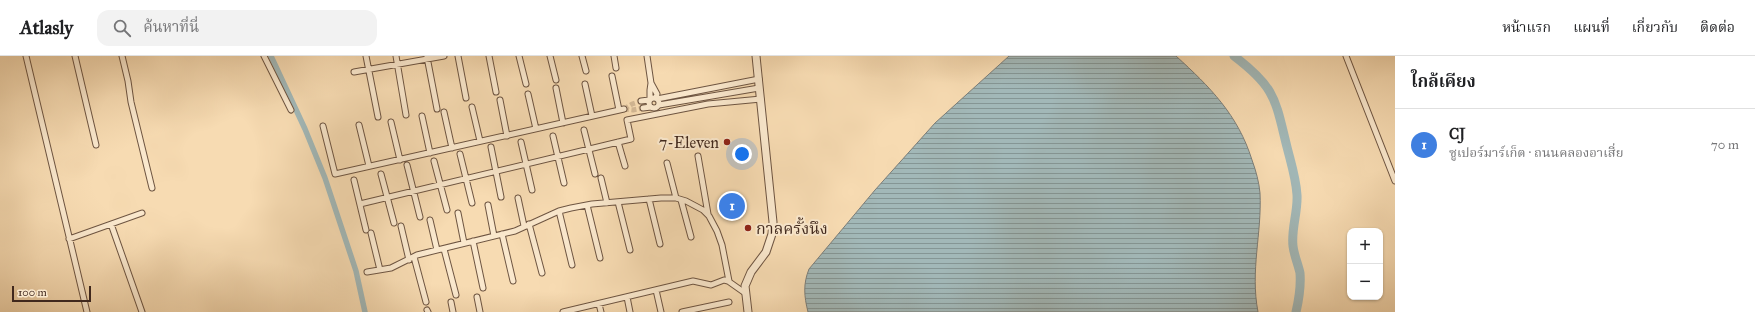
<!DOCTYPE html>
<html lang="th">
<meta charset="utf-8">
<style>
:root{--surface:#fff;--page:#f2f2f2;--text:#202124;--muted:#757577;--line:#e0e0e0;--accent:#2563eb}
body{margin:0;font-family:"IM FELL Great Primer","Noto Serif Thai",serif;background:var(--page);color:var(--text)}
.controls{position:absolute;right:12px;bottom:12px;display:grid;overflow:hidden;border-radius:8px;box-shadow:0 1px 3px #0004}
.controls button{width:36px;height:36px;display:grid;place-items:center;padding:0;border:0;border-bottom:1px solid var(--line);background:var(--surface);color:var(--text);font:20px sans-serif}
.scale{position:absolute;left:12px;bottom:10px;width:79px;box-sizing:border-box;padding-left:4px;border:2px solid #40281d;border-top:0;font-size:11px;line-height:14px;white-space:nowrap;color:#40281d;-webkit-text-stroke:3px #fae8cd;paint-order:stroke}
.you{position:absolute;left:742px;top:98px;width:14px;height:14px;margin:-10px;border:3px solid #fff;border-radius:50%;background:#1a73e8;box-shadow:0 0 0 6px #1a73e833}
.badge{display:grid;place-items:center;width:26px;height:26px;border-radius:50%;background:var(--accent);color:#fff;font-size:13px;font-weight:700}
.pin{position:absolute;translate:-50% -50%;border:2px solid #fff;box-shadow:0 1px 4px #0006}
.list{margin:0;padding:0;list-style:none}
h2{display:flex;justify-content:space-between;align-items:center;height:52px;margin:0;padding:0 16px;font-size:17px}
h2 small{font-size:13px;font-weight:400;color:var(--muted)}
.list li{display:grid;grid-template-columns:26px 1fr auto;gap:12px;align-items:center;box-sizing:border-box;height:72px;padding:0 16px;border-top:1px solid var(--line)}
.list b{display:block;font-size:15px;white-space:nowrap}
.list p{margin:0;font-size:13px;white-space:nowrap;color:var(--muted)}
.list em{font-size:13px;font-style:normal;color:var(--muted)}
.icon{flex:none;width:22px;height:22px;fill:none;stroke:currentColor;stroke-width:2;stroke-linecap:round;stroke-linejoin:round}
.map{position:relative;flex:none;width:1395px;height:256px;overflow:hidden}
header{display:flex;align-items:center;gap:24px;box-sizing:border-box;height:56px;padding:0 20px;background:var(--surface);border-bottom:1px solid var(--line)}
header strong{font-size:19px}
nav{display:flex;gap:22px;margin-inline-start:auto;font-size:14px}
.search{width:280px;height:36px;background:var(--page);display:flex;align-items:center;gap:10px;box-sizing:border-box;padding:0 14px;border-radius:12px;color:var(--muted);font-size:15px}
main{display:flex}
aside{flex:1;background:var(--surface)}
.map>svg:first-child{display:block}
.water{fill:url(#water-rules);stroke:#7b7e7a}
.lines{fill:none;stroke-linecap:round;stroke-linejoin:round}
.canal{stroke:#a2b8b8;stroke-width:5.5}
.river{stroke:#a2b8b8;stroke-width:9}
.minor-tunnel{stroke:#d2b794;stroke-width:5;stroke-dasharray:5 2.5;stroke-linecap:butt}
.minor-casing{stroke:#6e5542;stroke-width:7}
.tertiary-casing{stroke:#6e5542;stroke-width:9}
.minor{stroke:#fae8cd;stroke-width:5}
.tertiary{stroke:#fae8cd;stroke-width:7}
.poi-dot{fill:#8f2418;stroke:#fae8cd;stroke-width:1.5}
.labels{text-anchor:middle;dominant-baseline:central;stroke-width:4;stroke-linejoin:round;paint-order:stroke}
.poi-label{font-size:16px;fill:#40281d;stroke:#fae8cd;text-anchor:end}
</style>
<header>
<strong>Atlasly</strong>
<div class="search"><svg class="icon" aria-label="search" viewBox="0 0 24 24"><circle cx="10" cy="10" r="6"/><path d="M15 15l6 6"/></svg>ค้นหาที่นี่</div>
<nav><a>หน้าแรก</a><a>แผนที่</a><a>เกี่ยวกับ</a><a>ติดต่อ</a></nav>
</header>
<main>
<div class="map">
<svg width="1395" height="256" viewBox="0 0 1395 256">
<defs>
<pattern id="water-rules" width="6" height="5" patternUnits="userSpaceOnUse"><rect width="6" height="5" fill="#a2b8b8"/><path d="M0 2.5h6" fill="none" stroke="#859695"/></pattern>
</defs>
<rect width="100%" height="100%" fill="#f7dbb2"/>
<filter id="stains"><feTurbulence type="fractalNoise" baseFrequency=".005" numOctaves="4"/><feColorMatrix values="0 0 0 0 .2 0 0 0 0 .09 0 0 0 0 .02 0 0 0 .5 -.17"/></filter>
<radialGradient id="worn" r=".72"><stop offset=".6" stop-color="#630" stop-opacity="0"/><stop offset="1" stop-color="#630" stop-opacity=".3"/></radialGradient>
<path class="water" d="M 1009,0 L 1176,0 C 1210,31 1238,59 1252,104 C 1256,115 1259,126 1260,137 C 1262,178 1250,214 1258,256 L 808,256 C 804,240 803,228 809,213 L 875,134 L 935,67 Z"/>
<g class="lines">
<path class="canal" d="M 271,0 L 305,73 L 325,122 L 356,215 L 365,256"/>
<path class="river" d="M 1234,0 C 1276,32 1275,43 1287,91 C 1291,107 1296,122 1297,139 C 1298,156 1291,173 1293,190 C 1294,199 1298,208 1300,217 C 1301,230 1299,243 1296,256"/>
<path class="minor-tunnel" d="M 624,53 L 633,54 L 643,52
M 624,53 L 632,48 L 641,45"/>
<defs>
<path id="minor" d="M 26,0 L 87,256
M 75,0 L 96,89
M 122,0 L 128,25 L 131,46 L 152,132
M 264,0 L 291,54
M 366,0 L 378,61
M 396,0 L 406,59
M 458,0 L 466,42
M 489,0 L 496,36
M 519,0 L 526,28
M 550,0 L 556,24
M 582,0 L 586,15
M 614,0 L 616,12
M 647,0 L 651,27 L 657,38 L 656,42
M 1346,0 L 1395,125
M 427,1 L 437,53
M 354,16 L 444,0
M 612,20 L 619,54
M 585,28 L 592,60
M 556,32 L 563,67
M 528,38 L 536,73
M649 47a5 5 0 1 1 10 0a5 5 0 1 1-10 0Z
M 650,43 L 650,34 L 651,27
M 657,43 L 759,23
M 500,44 L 507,80
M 641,45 L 649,44
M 659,49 L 759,32
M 472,51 L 480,85
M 643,52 L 651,51
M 444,56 L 452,92
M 422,60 L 430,97
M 391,66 L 400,104
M 359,69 L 369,110
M 323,70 L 335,118 L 624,53
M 584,74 L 595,118
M 553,80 L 564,127
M 521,86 L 532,134
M 618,86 L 625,110
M 491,91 L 501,141
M 460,98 L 472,147
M 698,100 L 708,158
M 434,105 L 447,154
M 667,107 L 676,142
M 407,109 L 420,161
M 381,118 L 394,167
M 601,122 L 607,147
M 354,124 L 366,174
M 518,142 L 524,170
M 649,143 L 660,188
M 681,144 L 691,181
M 618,146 L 630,194
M 360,148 L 631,83 L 627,64 L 708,48 L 761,43
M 488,149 L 494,180
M 587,149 L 600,202
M 559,155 L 572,209
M 458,157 L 464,187
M 430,164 L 437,194
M 111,168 L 142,256
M 529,168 L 542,217
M 401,170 L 409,204
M 371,177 L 380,214
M 502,178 L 513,225
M 69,183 L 142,157
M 473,185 L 483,232
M 444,193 L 456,239
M 414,201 L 426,246
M 367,216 L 391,212 L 417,199 L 515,175 L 559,155 L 571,152 L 592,148 L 661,142 L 676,142 L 686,145 L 703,154 L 709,160 L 717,175 L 722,189 L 729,225
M 656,234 L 661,256
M 477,241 L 480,256
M 627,241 L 630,256
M 451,246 L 453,256
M 599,248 L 601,256
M 427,254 L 428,256
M 563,256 L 693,225 L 711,229 L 724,224 L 728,225 L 745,237
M 682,256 L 729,246"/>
<path id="tertiary" d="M 748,256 L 745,230 L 751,216 L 766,196 L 772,178 L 773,166 L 756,0"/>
</defs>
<use href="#minor" class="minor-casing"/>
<use href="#tertiary" class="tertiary-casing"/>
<use href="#minor" class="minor"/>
<use href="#tertiary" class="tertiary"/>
</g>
<g class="poi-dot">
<circle cx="727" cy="86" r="4"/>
<circle cx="748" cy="172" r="4"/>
</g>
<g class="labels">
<g class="poi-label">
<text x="719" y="86">7-Eleven</text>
<text x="756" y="172" text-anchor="start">กาลครั้งนึง</text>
</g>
</g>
<rect width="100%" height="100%" filter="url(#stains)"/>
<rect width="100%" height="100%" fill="url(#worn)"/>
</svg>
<div class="controls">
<button>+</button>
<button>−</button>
</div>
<div class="scale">100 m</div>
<div class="you"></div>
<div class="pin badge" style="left:732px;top:150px;background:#3f7fe0">1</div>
</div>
<aside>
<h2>ใกล้เคียง<small></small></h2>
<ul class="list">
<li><span class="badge" style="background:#3f7fe0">1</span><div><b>CJ</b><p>ซูเปอร์มาร์เก็ต · ถนนคลองอาเสี่ย</p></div><em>70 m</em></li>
</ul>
</aside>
</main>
